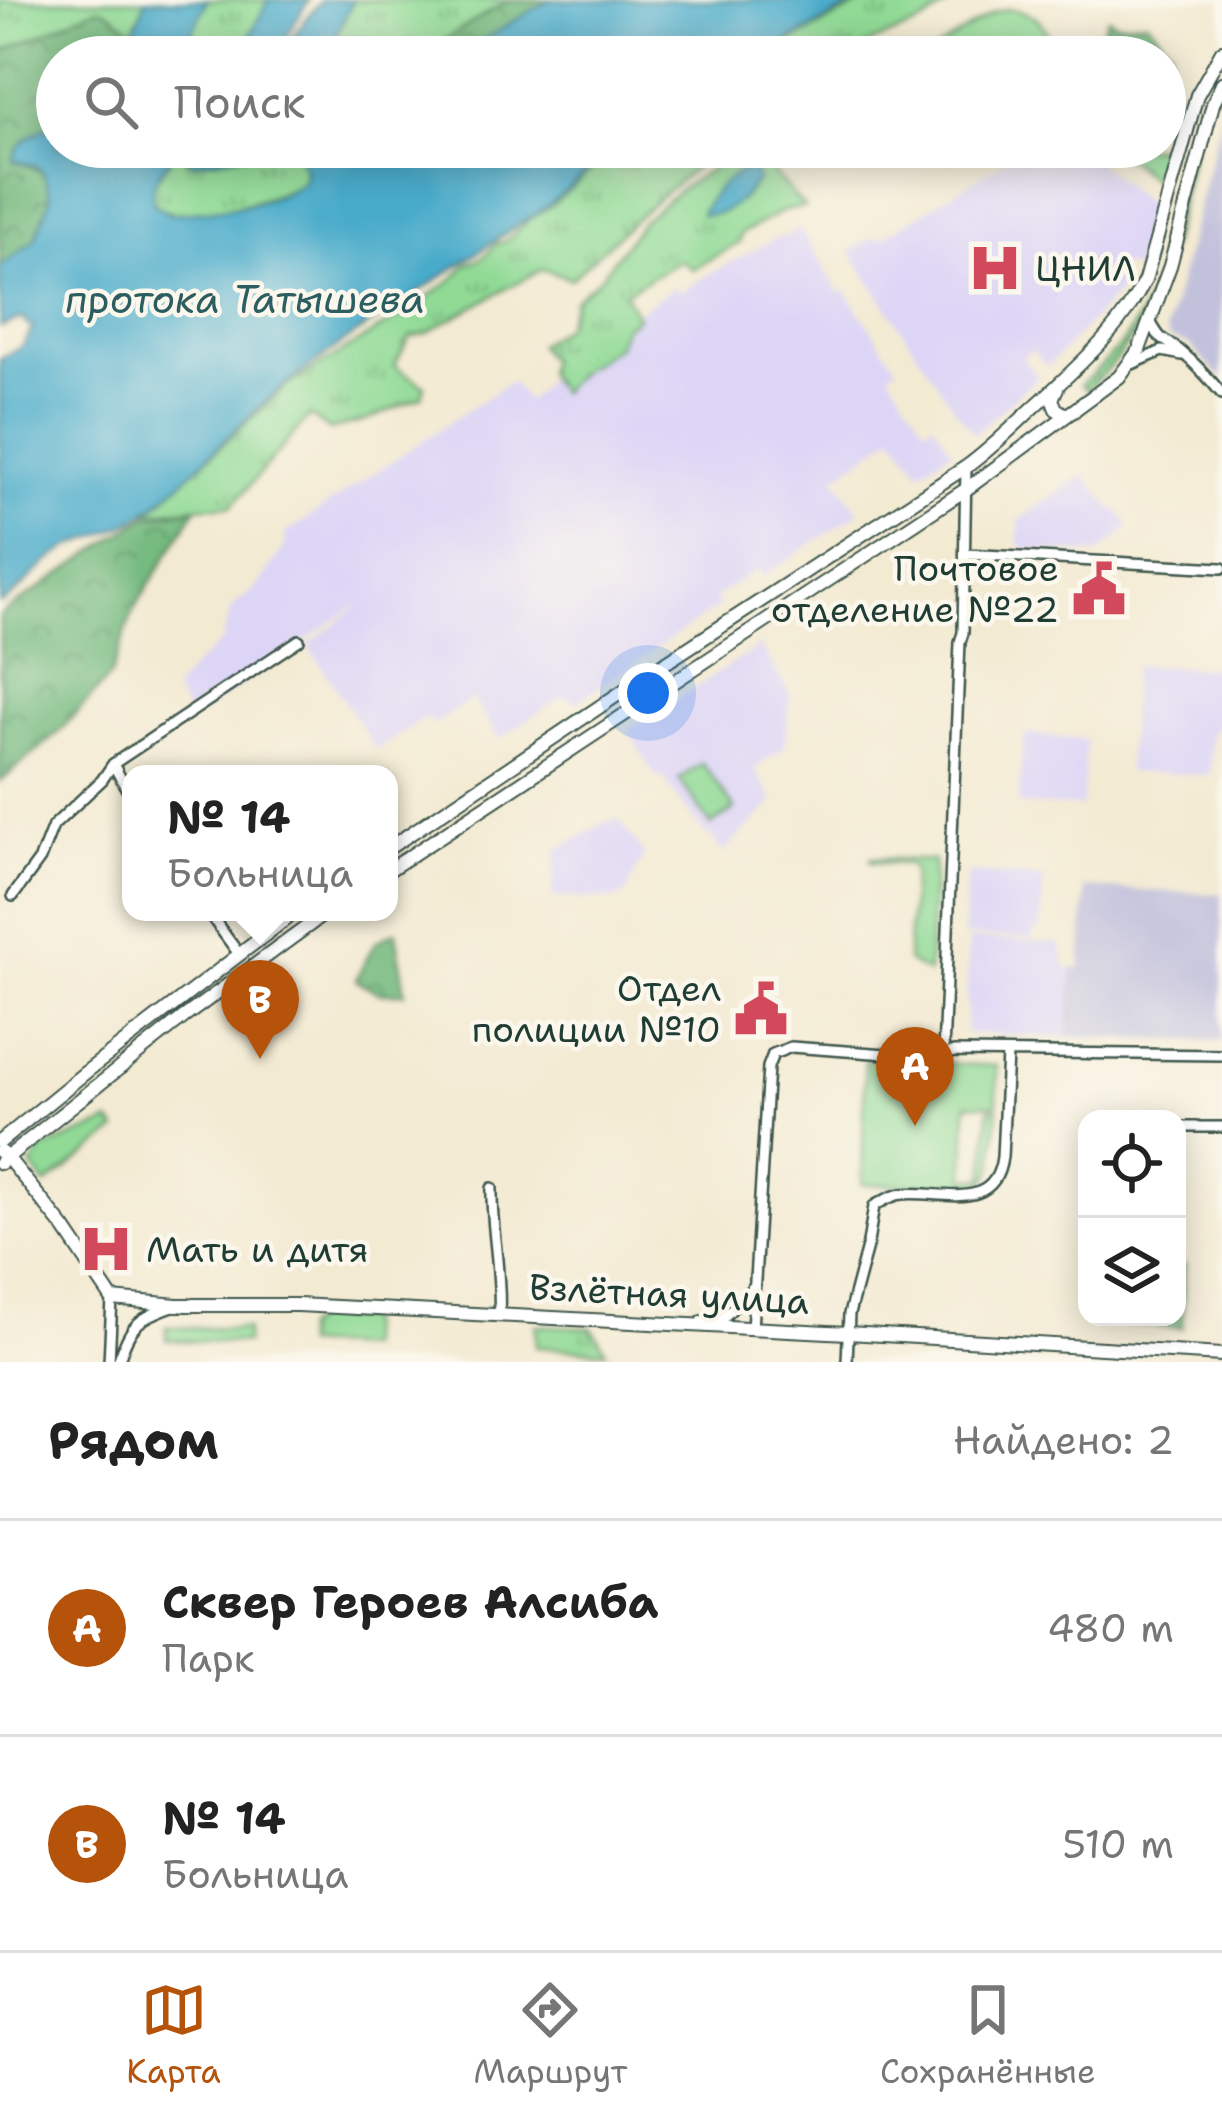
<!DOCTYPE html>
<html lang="ru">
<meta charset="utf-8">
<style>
:root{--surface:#fff;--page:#f2f2f2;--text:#222;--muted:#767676;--line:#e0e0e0;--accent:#b45309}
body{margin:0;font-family:"Shantell Sans",sans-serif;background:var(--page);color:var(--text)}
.controls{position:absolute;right:36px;bottom:36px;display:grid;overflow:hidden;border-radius:24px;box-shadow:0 6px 30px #0003}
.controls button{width:108px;height:108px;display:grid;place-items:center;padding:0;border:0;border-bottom:3px solid var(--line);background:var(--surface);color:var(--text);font:60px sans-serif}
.you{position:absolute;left:648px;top:693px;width:42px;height:42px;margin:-30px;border:9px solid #fff;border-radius:50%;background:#1a73e8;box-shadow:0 0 0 18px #1a73e833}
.badge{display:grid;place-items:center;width:78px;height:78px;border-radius:50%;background:var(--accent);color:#fff;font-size:39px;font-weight:700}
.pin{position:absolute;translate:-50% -99px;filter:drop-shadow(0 3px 6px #0008)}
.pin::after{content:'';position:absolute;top:63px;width:42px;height:36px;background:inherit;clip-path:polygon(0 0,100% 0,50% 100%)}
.popup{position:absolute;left:122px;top:765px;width:276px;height:156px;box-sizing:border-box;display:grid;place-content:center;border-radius:24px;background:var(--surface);filter:drop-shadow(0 3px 9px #0005);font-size:39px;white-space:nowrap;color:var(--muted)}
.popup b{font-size:45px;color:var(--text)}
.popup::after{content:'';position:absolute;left:50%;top:100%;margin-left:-24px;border:24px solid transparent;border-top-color:var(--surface)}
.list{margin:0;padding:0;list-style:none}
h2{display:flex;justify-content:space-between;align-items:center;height:156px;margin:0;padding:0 48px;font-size:51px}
h2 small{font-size:39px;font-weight:400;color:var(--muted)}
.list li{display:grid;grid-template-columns:78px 1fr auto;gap:36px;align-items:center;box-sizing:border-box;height:216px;padding:0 48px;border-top:3px solid var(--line)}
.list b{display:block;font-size:45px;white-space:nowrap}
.list p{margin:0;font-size:39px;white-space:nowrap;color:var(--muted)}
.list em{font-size:39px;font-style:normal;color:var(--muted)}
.icon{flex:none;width:66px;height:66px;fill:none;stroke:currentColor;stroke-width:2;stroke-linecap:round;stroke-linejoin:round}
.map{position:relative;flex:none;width:1222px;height:1362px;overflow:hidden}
.search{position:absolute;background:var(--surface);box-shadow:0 6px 30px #0003;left:36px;right:36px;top:36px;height:132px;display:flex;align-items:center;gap:30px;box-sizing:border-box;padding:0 42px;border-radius:66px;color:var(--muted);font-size:45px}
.sheet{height:588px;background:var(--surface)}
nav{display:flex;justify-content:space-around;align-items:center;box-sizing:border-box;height:168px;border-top:3px solid var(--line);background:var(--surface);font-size:33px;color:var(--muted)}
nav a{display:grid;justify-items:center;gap:6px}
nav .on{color:var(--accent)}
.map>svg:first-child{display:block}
.built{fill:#ddd5f6}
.industrial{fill:#c2c1dc}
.grass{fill:url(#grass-tufts);stroke:#588c65;stroke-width:3}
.forest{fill:url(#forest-crowns);stroke:#4a7c5a;stroke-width:3}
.green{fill:#91da96;stroke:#588c65;stroke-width:3}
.water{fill:#4aabca;stroke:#34747f;stroke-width:3}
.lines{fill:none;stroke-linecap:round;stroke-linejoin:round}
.minor-casing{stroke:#3f574c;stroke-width:14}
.major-casing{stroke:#3f574c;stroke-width:16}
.minor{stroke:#fff;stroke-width:9}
.major{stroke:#fff;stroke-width:12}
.labels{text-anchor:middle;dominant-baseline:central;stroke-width:9;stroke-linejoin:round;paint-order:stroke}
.poi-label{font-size:36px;fill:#1f3d34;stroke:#fbf7ec;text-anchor:start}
.street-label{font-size:36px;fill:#1f3d34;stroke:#fbf7ec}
.water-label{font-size:39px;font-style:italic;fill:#2c5e61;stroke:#fbf7ec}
</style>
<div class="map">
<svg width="1222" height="1362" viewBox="0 0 1222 1362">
<defs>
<pattern id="grass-tufts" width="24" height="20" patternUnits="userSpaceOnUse" patternTransform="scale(3)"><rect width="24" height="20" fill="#91da96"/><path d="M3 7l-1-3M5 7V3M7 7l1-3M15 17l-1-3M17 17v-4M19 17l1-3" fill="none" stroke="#76b27b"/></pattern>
<pattern id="forest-crowns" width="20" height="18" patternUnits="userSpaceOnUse" patternTransform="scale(3)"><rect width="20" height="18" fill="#74ba7f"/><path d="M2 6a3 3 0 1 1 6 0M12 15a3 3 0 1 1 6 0" fill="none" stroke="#5f9869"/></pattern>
</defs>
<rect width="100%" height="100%" fill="#fbf7ec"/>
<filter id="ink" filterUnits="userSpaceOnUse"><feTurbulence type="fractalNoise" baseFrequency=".00833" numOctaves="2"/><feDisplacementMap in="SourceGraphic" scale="24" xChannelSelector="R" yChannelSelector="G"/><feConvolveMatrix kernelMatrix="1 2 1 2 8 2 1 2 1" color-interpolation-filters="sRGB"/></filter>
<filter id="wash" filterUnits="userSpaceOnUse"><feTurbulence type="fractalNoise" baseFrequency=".004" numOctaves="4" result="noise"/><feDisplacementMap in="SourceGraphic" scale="48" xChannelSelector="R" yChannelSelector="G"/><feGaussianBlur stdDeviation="2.7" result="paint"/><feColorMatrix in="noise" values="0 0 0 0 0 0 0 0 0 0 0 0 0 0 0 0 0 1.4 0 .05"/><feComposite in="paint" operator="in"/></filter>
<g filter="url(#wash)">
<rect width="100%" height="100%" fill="#f3ead2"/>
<path class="built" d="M 1026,147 L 1079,147 L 1152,208 L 1151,212 L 1135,270 L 1123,265 L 1115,274 L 1125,285 L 1047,367 L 1031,350 L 1022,358 L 1038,376 L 975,434 L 956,411 L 850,251 L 875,236 L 879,240 Z
M 800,229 L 840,293 L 845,290 L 897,367 L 889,373 L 925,427 L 934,422 L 952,450 L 920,471 L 894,435 L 835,477 L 859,512 L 856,515 L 762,576 L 757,568 L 715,598 L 719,606 L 576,702 L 563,696 L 499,739 L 472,699 L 435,724 L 425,718 L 376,750 L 308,645 L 356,608 L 349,597 L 354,607 L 191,720 L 173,690 L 196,664 L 222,641 L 231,608 L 259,585 L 286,544 L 284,534 L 511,381 L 527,401 L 549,378 L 554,366 L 675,287 L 680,292 L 704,277 L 780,236 L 783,238 Z
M 1084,475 L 1113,510 L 1116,509 L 1130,526 L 1098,554 L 1023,549 L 1023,545 L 1018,544 L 1020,519 Z
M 760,646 L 790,694 L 785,747 L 754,769 L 774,802 L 723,853 L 709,834 L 706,835 L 661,776 L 656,778 L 628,730 Z
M 1133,666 L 1222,668 L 1219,725 L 1211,732 L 1210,775 L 1127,772 Z
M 1026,734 L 1086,740 L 1082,807 L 1018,805 L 1023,743 Z
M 618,818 L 644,854 L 625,895 L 616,899 L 552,897 L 557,850 L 609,820 L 611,823 Z
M 967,873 L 1043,878 L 1041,931 L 1033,931 L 1032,939 L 963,936 Z
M 968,939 L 1060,943 L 1066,968 L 1073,968 L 1067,1037 L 966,1033 Z"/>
<path class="industrial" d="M 1222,113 L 1222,379 L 1188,344 L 1170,338 L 1166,331 Z
M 1085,888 L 1222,894 L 1222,1041 L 1067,1037 L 1073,968 L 1081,968 Z"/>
<path class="grass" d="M 0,0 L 146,0 L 123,57 L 57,57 L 57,122 L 27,138 L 51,197 L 35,239 L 0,267 Z
M 207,0 L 269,0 L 238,57 L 181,57 Z
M 353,0 L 549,0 L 456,57 L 325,57 Z
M 869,0 L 956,0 L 923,23 L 871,43 L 850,57 L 764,57 Z
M 1197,116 L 1200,116 C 1184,181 1173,257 1144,317 C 1131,345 1109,369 1086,390 L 1081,385 C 1097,370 1114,355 1126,338 C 1167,279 1180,185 1197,116 Z
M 275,147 L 296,150 L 305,170 L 303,182 C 282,197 145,239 152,190 C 153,175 168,161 176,149 L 180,148 L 188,161 L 194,163 Z
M 617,147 L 720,147 L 650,205 L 571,279 L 542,269 L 426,333 L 410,337 L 394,366 L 425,386 L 422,397 L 365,421 L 328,430 L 310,415 L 232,506 L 206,506 L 148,513 L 287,386 L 399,317 L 452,280 L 466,265 L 484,257 L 496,244 L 506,241 L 530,219 L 556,202 Z
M 753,147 L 775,147 L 769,157 L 774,174 L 804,207 L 783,211 L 741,234 L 739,243 L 692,269 L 680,260 L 624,293 L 638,317 L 624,327 L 617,346 L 579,372 L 559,393 L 546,372 L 549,361 L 538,345 L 565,326 L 575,299 L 600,278 L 644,219 L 679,190 L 732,155 L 748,158 Z
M 536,1325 L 592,1328 L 606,1351 L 536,1347 Z"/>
<path class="forest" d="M 509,0 L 549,0 L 456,57 L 417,57 Z
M 97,8 L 106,10 L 134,31 L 123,57 L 57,57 L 57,122 L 27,138 L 15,162 C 40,168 52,173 49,203 L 35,239 L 0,267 L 0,53 Z
M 1108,18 L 1117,23 L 1147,21 L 1171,49 L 1170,68 L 1165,70 L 1165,57 L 1091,57 Z
M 196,509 L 133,611 L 111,675 L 58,733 L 0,782 L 0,615 L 146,517 Z
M 396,931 L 405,993 L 379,993 L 356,980 L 375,942 Z
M 1177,1264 L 1185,1265 L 1182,1328 L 1088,1323 L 1088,1317 L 1177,1317 Z"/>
<path class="green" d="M 1007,9 C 1036,11 1053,27 1052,57 L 926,57 L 993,13 Z
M 1172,80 L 1178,96 L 1157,183 L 1113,147 L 1165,147 L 1165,82 Z
M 702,763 L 735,809 L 711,825 L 679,779 Z
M 871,858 L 934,861 L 928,973 L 907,961 L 913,870 L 907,864 L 871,862 Z
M 865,1059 L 997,1066 L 997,1105 L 967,1104 L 965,1178 L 985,1178 L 989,1109 L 998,1109 L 993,1169 L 988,1179 L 977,1187 L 862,1184 Z
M 110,1122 L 117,1131 L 46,1185 L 31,1166 L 43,1149 Z
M 317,1317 L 366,1319 L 365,1348 L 303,1345 L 303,1329 Z
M 166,1327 L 246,1329 L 245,1343 L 166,1340 Z"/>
<path class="water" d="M 146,0 L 207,0 L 181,57 L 123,57 Z
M 269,0 L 309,0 L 286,37 L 285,41 L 288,42 L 321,0 L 353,0 L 325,57 L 238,57 Z
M 549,0 L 863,0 L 759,57 L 456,57 Z
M 57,122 L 57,147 L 74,147 L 80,151 L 90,147 L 280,147 L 194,163 L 189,161 L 181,148 L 176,149 C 168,169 146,180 154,204 L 169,214 C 212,211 267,208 303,182 L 305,170 L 296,150 L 288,147 L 306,147 L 320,155 L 331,156 L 340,147 L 615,147 L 566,191 L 535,215 L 519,224 C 441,279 358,329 283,387 C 232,427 192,479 139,517 C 113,535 81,538 56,556 C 36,570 21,593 0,604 L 0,359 L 22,346 L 33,328 L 27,325 L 23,318 L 0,327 L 0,267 L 35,239 L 51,197 L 43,172 L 35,165 L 14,161 C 16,139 39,132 57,122 Z
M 746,169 L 754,172 L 758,180 C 743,199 726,218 701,214 C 709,195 727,177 746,169 Z"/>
</g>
<g filter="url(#ink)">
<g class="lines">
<defs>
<path id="minor" d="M 1151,323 C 1164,346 1162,336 1179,350 C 1195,363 1209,378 1222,394
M 1130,365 L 1162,351 L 1182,355
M 965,554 L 1222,568
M 113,764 L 131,797
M 13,896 L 40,859 L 53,826 L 102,780 L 113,764 L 299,640
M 208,912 L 239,954
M 943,1053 L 960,642 L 963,633 L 966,467
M 1177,1127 L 1222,1127
M 492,1188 C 491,1230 502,1274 499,1316
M 702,1321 L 723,1318 L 755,1285
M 752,1329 L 768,1067 L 773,1054 L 791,1047 L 928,1057 L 955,1052 L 1222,1055
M 109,1362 L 112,1299
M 118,1362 C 131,1325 136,1319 173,1306
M 847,1362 L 849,1314 L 868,1243 L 874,1206 C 883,1201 892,1195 902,1194 C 940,1190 995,1214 1002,1157 L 1007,1054"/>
<path id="major" d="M 1058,386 L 1052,399 L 1056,409 L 1066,415 L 1074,411
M 389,848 L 656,669 L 966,467 C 994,447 1017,422 1043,399 C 1082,362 1121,329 1145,280 L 1197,95 L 1222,51
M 389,870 L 968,488 L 1119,377 L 1139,350 L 1170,266 L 1213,104 L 1222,83
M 0,1142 L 86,1072 L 295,912
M 0,1152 L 7,1157 L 65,1229 L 112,1299 L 177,1305 L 298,1305 L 848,1333 L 1222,1355
M 0,1163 L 184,1017 L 327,912"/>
</defs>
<use href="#minor" class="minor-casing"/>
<use href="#major" class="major-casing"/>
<use href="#minor" class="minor"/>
<use href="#major" class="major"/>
</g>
</g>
<defs>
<symbol id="hospital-bare" viewBox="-9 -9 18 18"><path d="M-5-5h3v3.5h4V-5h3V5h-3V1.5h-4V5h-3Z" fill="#d1495b" stroke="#fbf7ec" stroke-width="2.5" paint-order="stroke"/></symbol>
<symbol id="civic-bare" viewBox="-9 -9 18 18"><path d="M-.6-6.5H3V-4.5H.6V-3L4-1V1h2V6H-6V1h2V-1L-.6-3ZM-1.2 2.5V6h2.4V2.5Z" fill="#d1495b" stroke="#fbf7ec" stroke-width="2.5" paint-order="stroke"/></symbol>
</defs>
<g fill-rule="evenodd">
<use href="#hospital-bare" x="957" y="230" width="76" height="76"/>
<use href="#civic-bare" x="1061" y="551" width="76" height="76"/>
<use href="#civic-bare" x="723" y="971" width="76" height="76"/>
<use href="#hospital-bare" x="68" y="1211" width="76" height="76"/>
</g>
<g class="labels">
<g class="poi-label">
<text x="1035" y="268">ЦНИЛ</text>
<text x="1059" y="568" text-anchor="end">Почтовое<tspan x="1059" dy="41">отделение №22</tspan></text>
<text x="721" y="988" text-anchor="end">Отдел<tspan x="721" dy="41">полиции №10</tspan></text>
<text x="146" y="1249">Мать и дитя</text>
</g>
<g class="street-label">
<text transform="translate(669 1294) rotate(3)">Взлётная улица</text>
</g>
<g class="water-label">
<text x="245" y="299">протока Татышева</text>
</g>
</g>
</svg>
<div class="controls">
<button><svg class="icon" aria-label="locate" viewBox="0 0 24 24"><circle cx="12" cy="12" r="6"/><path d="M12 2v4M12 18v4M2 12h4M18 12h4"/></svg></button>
<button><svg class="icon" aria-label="layers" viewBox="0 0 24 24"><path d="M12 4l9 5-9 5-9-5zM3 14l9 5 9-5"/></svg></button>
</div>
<div class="you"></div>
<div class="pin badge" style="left:915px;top:1126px">A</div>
<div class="pin badge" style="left:260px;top:1059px">B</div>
<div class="popup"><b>№ 14</b>Больница</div>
<div class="search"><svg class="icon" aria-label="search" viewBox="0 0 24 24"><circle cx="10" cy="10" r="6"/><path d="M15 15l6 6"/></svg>Поиск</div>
</div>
<section class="sheet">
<h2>Рядом<small>Найдено: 2</small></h2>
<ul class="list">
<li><span class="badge">A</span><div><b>Сквер Героев Алсиба</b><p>Парк</p></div><em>480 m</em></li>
<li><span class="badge">B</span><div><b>№ 14</b><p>Больница</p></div><em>510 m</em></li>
</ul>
</section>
<nav>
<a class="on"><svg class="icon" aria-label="map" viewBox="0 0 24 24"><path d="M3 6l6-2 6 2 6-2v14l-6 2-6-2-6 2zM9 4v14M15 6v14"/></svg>Карта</a>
<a><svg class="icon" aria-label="directions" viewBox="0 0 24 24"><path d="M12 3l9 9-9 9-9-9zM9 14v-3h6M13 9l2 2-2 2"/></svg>Маршрут</a>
<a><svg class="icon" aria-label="saved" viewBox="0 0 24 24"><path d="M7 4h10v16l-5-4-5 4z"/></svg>Сохранённые</a>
</nav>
